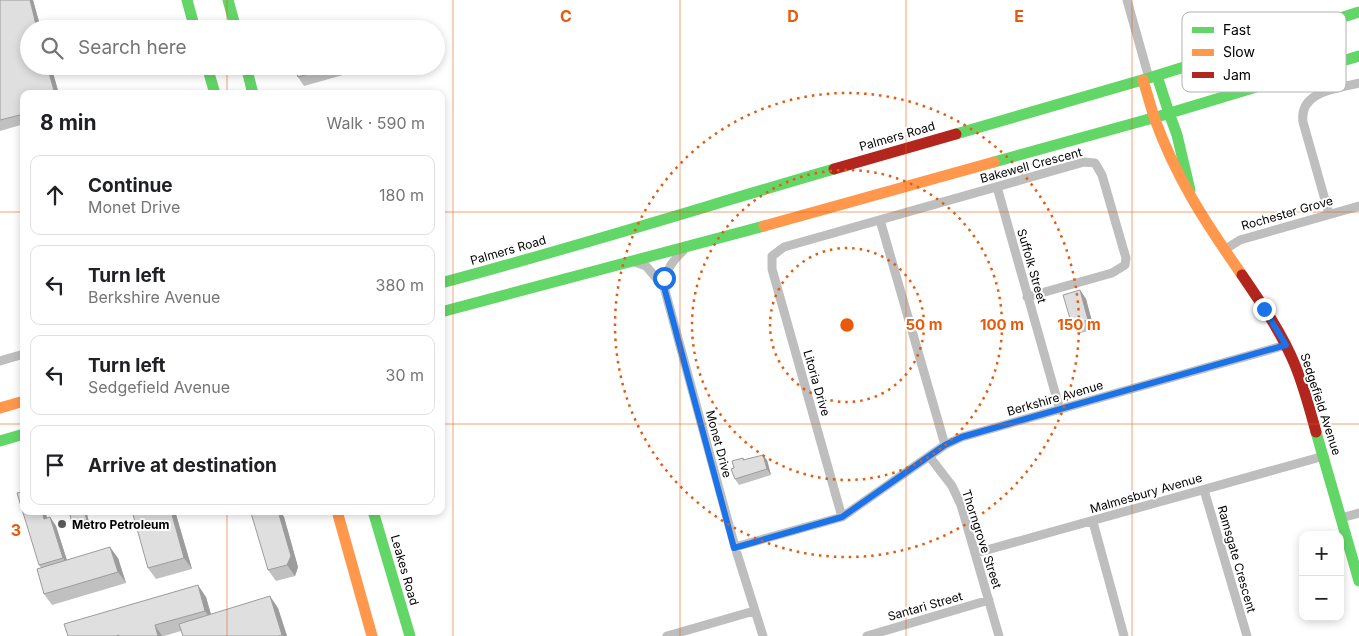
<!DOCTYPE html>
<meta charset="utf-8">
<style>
:root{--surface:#fff;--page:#f6f6f6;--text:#202124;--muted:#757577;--line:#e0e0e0}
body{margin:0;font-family:Inter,sans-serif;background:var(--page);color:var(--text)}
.controls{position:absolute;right:15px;bottom:15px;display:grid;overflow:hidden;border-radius:10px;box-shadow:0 2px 8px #0003}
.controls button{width:45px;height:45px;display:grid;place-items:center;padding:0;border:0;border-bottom:1px solid var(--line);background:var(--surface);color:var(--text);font:25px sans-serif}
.stop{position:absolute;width:15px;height:15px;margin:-11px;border:4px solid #1a73e8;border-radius:50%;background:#fff}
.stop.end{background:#1a73e8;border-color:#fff;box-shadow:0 1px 5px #0008}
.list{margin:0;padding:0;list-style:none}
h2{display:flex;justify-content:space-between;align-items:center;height:65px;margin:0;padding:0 20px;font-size:21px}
h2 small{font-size:16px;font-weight:400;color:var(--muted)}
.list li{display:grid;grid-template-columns:32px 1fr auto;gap:15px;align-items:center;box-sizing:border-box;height:80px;margin:0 10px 10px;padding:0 10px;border:1px solid var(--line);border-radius:10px}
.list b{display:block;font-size:19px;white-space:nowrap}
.list p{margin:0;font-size:16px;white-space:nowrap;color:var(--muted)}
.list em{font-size:16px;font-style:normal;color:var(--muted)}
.icon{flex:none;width:28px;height:28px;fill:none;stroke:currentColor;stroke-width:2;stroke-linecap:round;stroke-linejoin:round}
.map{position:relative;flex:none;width:1359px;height:636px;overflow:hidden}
.search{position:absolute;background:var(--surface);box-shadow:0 2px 8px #0003;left:20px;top:20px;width:425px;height:55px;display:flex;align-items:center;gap:12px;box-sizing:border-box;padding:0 18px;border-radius:28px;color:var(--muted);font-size:19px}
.panel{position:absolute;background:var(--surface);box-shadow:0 2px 8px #0003;left:20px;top:90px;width:425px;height:425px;border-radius:10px}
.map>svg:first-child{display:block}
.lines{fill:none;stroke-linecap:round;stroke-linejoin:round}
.street{stroke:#bebebe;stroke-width:9}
.fast{stroke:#63d668;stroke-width:11}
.slow{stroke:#ff974d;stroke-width:11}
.jam{stroke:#b3261e;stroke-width:11}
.wall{fill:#c0c0c0}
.shaded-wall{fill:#9c9c9c}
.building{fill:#dfdfdf;stroke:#9c9c9c}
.route{stroke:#1a73e8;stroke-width:6}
.grid{fill:none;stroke:#e8590c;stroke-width:1;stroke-opacity:0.55}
.ring{fill:none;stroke:#e8590c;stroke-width:2.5;stroke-dasharray:2.5 5}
.poi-dot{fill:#595959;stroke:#fff;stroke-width:2}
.labels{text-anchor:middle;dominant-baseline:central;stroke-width:4;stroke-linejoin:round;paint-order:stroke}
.street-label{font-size:12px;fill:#000;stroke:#fff}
.poi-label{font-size:12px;font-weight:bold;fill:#000;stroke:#fff;text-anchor:start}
.key{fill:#fff;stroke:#b2b2b2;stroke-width:1}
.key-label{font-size:14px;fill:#000}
.grid-label{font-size:16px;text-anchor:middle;font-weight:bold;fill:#e8590c;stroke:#fff;stroke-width:4;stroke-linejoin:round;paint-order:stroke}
.centre{fill:#e8590c;stroke:#fff;stroke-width:2.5}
.ring-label{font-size:15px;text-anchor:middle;font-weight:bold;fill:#e8590c;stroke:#fff;stroke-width:4;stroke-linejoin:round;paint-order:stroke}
</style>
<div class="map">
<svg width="1359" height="636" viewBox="0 0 1359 636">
<rect width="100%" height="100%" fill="#fff"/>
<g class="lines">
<path class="street" d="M 1127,0 L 1149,78
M 997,187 L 1060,410
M 1329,214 L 1303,122 C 1299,91 1336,89 1359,83
M 880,220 L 945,445
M 1224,250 L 1240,240 L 1359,206
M 635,262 L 646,266 L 664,287 L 735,547 L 763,636
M 664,287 C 664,272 672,261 683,251
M 0,361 L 24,354
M 929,456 L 952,486 L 961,505 L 999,636
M 1204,490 L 1247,636
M 842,517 L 772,269 L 772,256 L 784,247 L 1084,162 L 1095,163 L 1102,175 L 1123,248 L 1126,258 L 1125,265 L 1112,273 L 1027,297
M 1341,518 L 1359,513
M 1093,522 L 1124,636
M 735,547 L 842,517 L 945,445 L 962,437 L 1286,345
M 976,553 L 1324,456
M 667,636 L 754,611
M 867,636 L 989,600"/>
<path class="fast" d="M 187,0 L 195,29
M 228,0 L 236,29
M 207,66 L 215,94
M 246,66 L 253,94
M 1157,76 L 1169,113
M 1169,113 L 1177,135 L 1190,190
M 956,134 L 1149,78 L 1359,12
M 994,162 L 1160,116 L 1359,56
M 441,283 C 573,248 703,207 834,169
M 441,312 L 764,226
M 1316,432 L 1359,581
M 0,441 L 24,434
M 373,511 L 410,636"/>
<path class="slow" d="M 1143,80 L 1154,117
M 1154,117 C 1176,178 1205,222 1242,275
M 764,226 L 994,162
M 0,408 L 24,401
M 337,511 L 372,636"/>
<path class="jam" d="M 834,169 L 956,134
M 1242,275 C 1261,303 1282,333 1295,365 C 1304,387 1310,410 1316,432"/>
</g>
<path class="wall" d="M 0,0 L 33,0 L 41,29 L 29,29 L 51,66 L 59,94 L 24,94 L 24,124 L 0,131 Z
M 295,66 L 340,66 L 343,75 L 304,86 L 298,77 Z
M 1080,290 L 1086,299 L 1094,329 L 1078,334 L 1072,325 Z
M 743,458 L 744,460 L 767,460 L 771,475 L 739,485 L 735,479 L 734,468 Z
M 45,511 L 47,518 L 50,517 L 56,526 L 67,560 L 118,558 L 126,583 L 52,605 L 44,594 L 41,568 L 39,565 Z
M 69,511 L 86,511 L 89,522 L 74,526 L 72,523 Z
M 175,511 L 192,569 L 156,579 L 148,568 Z
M 284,517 L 298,567 L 295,576 L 276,581 L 268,570 Z
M 206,597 L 211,614 L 278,608 L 287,636 L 183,636 L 181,631 L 164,636 L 68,636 Z"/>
<path class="shaded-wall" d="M 30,0 L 33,0 L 41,29 L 37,29 Z
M 47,66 L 51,66 L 59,94 L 55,94 Z
M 337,66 L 340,66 L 343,75 Z
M 1080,290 L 1086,299 L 1094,329 L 1088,320 Z
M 763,455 L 767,460 L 771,475 L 767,469 Z
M 42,511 L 45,511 L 50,528 L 44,519 Z
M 84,511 L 86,511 L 89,522 L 87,520 Z
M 171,511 L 175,511 L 192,569 L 184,558 Z
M 278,511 L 280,511 L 284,517 L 298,567 L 295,576 L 287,565 Z
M 50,517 L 56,526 L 69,567 L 63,558 Z
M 110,547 L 118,558 L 126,583 L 118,572 Z
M 198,585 L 206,597 L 213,622 L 205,611 Z
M 270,596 L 278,608 L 287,636 L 283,636 L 282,635 Z
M 155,625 L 162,636 L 158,636 Z"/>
<path class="building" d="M 0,0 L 30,0 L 37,29 L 29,29 L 29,66 L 47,66 L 55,94 L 24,94 L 24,114 L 0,120 Z
M 295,66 L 337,66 L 298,77 Z
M 1080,290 L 1088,320 L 1072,325 L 1063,295 Z
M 763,455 L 767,469 L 735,479 L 731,469 L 734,468 L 732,461 L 743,458 L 743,460 Z
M 24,491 L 24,511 L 42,511 L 44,519 L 50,517 L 63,558 L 39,565 L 17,493 Z
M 69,511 L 84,511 L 87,520 L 72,523 Z
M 132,511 L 171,511 L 184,558 L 148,568 Z
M 258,511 L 278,511 L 291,556 L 287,565 L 268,570 L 251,513 Z
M 110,547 L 118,572 L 44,594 L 37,569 Z
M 198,585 L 205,611 L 155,625 L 158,636 L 119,636 L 119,635 L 116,636 L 68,636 L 64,624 Z
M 270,596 L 282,635 L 278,636 L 183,636 L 179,624 Z"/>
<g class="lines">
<path class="route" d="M 664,278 L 664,287 L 734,548 L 842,517 L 945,445 L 962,437 L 1286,345 L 1264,309"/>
</g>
<path class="grid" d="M 227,0 L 227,29M 453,0 L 453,636M 680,0 L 680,636M 906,0 L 906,636M 1132,0 L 1132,636M 227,66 L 227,94M 0,212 L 24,212M 441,212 L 1359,212M 0,424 L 24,424M 441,424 L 1359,424M 227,511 L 227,636"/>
<g class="ring">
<circle cx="847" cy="325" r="77"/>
<circle cx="847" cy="325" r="155"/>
<circle cx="847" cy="325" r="232"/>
</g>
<circle class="poi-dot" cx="62" cy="524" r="5"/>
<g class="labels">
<g class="street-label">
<text transform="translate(897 136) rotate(-16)">Palmers Road</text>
<text transform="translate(1031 165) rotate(-15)">Bakewell Crescent</text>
<text transform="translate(1287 213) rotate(-16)">Rochester Grove</text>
<text transform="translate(508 250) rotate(-16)">Palmers Road</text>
<text transform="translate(1032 266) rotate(74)">Suffolk Street</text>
<text transform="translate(817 383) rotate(74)">Litoria Drive</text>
<text transform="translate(1055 398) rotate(-16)">Berkshire Avenue</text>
<text transform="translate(1321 404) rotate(72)">Sedgefield Avenue</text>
<text transform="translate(719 444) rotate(75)">Monet Drive</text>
<text transform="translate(1146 493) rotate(-16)">Malmesbury Avenue</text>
<text transform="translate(982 539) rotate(72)">Thorngrove Street</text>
<text transform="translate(1237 559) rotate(74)">Ramsgate Crescent</text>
<text transform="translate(405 570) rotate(74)">Leakes Road</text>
<text transform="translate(925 606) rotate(-16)">Santari Street</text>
</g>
<g class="poi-label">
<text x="72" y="524">Metro Petroleum</text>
</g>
</g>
<rect x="1182" y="12" width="164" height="80" rx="8" class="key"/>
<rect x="1192" y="27" width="22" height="6" fill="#63d668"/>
<rect x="1192" y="49" width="22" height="7" fill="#ff974d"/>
<rect x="1192" y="72" width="22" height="6" fill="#b3261e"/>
<g class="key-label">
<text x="1223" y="35">Fast</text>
<text x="1223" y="57">Slow</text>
<text x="1223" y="80">Jam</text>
</g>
<g class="grid-label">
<text x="566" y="22">C</text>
<text x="793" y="22">D</text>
<text x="1019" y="22">E</text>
<text x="16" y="536">3</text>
</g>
<circle cx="847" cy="325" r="8" class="centre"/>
<g class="ring-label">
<text x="924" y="330">50 m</text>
<text x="1002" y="330">100 m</text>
<text x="1079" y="330">150 m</text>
</g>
</svg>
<div class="controls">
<button>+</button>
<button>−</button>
</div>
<div class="stop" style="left:664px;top:278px"></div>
<div class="stop end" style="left:1264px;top:309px"></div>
<div class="search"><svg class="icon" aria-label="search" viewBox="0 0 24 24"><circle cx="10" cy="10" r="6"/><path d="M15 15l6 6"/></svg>Search here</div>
<section class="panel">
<h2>8 min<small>Walk · 590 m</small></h2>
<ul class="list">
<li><svg class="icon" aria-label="ahead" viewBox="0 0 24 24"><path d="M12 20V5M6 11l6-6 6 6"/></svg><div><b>Continue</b><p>Monet Drive</p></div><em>180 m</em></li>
<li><svg class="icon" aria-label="left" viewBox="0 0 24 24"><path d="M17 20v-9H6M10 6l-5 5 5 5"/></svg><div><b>Turn left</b><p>Berkshire Avenue</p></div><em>380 m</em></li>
<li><svg class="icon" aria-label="left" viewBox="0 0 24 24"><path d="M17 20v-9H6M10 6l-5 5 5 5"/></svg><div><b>Turn left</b><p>Sedgefield Avenue</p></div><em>30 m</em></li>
<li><svg class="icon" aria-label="arrive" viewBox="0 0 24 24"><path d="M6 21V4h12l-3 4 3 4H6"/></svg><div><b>Arrive at destination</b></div></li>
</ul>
</section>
</div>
